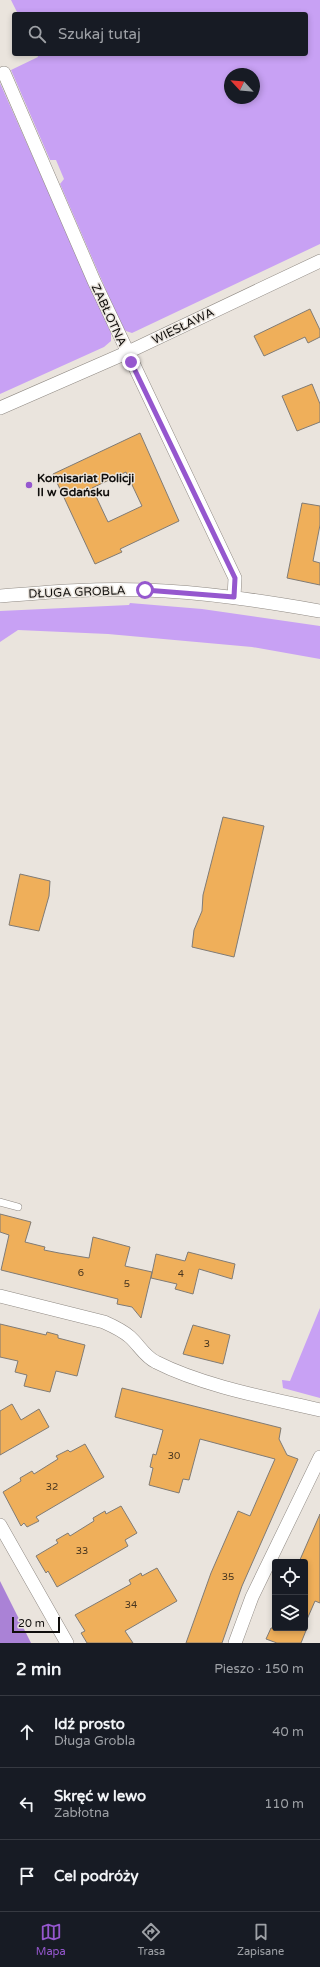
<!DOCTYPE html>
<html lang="pl">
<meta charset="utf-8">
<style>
:root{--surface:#171b24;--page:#242831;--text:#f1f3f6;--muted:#9ea1a6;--line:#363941;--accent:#9557ce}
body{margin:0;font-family:"Varela Round",sans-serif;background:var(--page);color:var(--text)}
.controls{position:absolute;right:12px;bottom:12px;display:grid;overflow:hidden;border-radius:4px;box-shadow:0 2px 6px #0003}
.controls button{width:36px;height:36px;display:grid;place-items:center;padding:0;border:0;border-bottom:1px solid var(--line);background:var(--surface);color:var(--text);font:20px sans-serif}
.compass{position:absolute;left:224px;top:68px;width:36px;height:36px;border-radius:50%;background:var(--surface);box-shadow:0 2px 6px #0003;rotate:296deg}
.scale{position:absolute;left:12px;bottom:10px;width:48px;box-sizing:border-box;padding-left:4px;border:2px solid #100e0c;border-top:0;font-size:11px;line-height:14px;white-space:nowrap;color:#100e0c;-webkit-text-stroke:3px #eae4dd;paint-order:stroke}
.stop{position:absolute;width:12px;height:12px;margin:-9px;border:3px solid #9557ce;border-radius:50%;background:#fff}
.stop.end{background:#9557ce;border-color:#fff;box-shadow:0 1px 4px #0008}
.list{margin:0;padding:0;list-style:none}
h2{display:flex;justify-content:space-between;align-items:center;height:52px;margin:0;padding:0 16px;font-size:17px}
h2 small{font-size:13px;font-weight:400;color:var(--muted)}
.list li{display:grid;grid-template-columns:26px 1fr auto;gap:12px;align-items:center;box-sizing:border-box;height:72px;padding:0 16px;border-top:1px solid var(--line)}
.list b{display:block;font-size:15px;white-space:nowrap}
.list p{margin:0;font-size:13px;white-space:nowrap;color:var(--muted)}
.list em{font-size:13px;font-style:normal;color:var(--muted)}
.icon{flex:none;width:22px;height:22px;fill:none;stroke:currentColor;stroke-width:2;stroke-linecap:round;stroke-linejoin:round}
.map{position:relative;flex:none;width:320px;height:1643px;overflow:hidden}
.search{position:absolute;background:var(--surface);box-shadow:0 2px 6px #0003;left:12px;right:12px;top:12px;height:44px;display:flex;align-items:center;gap:10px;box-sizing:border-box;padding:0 14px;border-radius:4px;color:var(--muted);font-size:15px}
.sheet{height:268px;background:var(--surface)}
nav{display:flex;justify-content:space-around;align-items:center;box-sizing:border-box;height:56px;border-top:1px solid var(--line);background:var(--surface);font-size:11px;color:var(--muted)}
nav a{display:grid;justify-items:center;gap:2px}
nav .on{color:var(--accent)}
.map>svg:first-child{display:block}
.green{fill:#c8a1f4;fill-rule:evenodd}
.water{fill:#aa82d6}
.building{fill:#efaf5a;stroke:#807b75;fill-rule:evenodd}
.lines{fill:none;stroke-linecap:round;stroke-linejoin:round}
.lane-casing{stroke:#908a84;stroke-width:8}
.street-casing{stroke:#908a84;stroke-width:14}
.lane{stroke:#fff;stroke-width:7}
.street{stroke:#fff;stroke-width:13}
.route{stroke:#9557ce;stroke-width:5}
.poi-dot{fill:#9557ce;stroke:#eae4dd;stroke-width:1.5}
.labels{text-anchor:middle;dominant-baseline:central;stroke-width:3;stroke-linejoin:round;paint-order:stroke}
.number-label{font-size:10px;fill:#483620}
.street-label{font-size:12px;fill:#100e0c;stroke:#eae4dd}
.poi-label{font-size:12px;font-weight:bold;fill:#100e0c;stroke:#eae4dd;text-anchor:start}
</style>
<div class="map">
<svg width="320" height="1643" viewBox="0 0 320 1643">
<rect width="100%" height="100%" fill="#eae4dd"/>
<path class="green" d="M 11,0 L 320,0 L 320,244 L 132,333 L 126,331 L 122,327 L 60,184 L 64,179 L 56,160 L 50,160 L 11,70 L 38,57 L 37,54 L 306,54 L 306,14 L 18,14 ZM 230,74 L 254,74 L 254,98 L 230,98 Z
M 0,83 L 111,333 L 111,341 L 104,347 L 0,394 Z
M 130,603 L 202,609 L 320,626 L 320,659 L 252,647 L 108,634 L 18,630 L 0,642 L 0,611 L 129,605 Z
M 320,1308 L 320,1398 L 283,1388 L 282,1380 L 290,1381 Z"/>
<path class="water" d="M 0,1581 L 31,1643 L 0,1643 Z"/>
<path class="building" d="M 310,309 L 320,330 L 320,337 L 308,343 L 305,337 L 264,356 L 254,336 Z
M 312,384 L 320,404 L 320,422 L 297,431 L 282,396 Z
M 140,433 L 179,521 L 120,549 L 122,552 L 95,564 L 53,474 ZM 126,472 L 142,506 L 108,522 L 92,488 Z
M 302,503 L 320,506 L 320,525 L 313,561 L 320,563 L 320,585 L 287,578 Z
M 223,817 L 264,826 L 234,957 L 192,947 L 194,930 L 202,911 L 203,895 Z
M 20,874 L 50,881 L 49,896 L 39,931 L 9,925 Z
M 0,1214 L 31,1222 L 25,1242 L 45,1247 L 44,1250 L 59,1253 L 89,1258 L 93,1237 L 130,1247 L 125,1266 L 152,1272 L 141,1318 L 132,1307 L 117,1304 L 118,1299 L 1,1270 L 9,1235 L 0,1232 Z
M 188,1252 L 235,1264 L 232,1279 L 199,1269 L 193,1294 L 175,1289 L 177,1284 L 151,1278 L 156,1254 L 185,1261 Z
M 0,1324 L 46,1335 L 47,1332 L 58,1335 L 58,1338 L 85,1345 L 77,1376 L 56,1371 L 50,1392 L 24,1386 L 27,1375 L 15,1372 L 18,1361 L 0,1357 Z
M 193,1325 L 230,1335 L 223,1364 L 183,1354 Z
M 122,1388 L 281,1428 L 279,1439 L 287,1455 L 298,1459 L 242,1586 L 222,1643 L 186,1643 L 211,1573 L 238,1511 L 250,1516 L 275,1459 L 200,1439 L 189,1480 L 183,1479 L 179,1493 L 149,1485 L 153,1468 L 150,1467 L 153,1454 L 156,1455 L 163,1430 L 115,1417 Z
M 12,1404 L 21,1420 L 39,1409 L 49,1427 L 0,1455 L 0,1411 Z
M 85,1444 L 104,1477 L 36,1517 L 39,1521 L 27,1527 L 24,1523 L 21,1526 L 3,1492 L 21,1481 L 20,1478 L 32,1471 L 34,1474 L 58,1459 L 56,1456 L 68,1450 L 70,1452 Z
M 121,1506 L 137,1533 L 125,1540 L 128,1546 L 57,1587 L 48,1571 L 46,1573 L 36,1556 L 58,1543 L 56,1540 L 68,1533 L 70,1536 L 94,1521 L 93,1518 L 105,1511 L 106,1514 Z
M 320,1514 L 320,1603 L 315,1601 L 305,1624 L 305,1562 L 299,1562 Z
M 157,1568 L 177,1601 L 125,1631 L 133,1643 L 87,1643 L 81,1633 L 85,1631 L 75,1615 L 131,1584 L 129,1580 L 141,1573 L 142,1576 Z
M 271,1628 L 307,1628 L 301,1643 L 277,1643 L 266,1639 Z"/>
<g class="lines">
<defs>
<path id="lane" d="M 0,1202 L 18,1207"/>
<path id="street" d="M 4,73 L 94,281 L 235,578 L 234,597
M 0,408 L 126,353 L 320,261
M 0,596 C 48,592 97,588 145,590 C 204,592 262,601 320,611
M 0,1296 L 104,1322 C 113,1326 122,1330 130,1337 C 139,1345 145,1357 156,1362 C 203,1386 268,1398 320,1410
M 0,1525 L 67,1643
M 235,1643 L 252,1597 L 320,1457"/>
</defs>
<use href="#lane" class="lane-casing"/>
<use href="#street" class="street-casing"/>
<use href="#lane" class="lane"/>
<use href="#street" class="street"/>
</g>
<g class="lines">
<path class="route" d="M 131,362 L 235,578 L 234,597 L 145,590"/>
</g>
<circle class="poi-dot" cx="29" cy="485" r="4"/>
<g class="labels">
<g class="number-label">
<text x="81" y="1273">6</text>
<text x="181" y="1274">4</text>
<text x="127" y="1284">5</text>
<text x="207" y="1344">3</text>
<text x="174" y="1456">30</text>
<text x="52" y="1487">32</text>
<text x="82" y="1551">33</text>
<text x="228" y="1577">35</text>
<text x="131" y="1605">34</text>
</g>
<g class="street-label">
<text transform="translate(109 315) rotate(65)">ZABŁOTNA</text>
<text transform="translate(183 326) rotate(-26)">WIESŁAWA</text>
<text transform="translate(77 592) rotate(-2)">DŁUGA GROBLA</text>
</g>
<g class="poi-label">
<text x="37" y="478">Komisariat Policji<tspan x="37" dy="14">II w Gdańsku</tspan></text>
</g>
</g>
</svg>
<div class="controls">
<button><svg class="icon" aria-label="locate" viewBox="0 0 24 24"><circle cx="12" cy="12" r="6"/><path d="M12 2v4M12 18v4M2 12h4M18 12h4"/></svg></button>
<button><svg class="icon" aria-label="layers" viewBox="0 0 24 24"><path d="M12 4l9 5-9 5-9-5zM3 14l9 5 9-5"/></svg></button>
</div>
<svg class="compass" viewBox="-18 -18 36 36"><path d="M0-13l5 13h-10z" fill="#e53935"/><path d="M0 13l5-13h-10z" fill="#9ea1a6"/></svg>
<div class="scale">20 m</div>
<div class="stop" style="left:145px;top:590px"></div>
<div class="stop end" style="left:131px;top:362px"></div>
<div class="search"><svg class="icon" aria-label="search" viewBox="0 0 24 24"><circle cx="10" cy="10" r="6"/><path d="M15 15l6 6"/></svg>Szukaj tutaj</div>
</div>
<section class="sheet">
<h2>2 min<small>Pieszo · 150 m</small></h2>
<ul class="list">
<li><svg class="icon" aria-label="ahead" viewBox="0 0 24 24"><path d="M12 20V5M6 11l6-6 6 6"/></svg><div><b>Idź prosto</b><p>Długa Grobla</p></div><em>40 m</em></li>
<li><svg class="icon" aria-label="left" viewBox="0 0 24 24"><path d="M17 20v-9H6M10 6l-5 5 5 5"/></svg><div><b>Skręć w lewo</b><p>Zabłotna</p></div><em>110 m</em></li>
<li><svg class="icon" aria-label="arrive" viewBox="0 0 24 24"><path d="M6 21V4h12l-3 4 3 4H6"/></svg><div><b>Cel podróży</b></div></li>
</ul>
</section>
<nav>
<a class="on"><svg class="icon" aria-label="map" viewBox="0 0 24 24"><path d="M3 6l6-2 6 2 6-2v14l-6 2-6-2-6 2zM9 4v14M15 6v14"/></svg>Mapa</a>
<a><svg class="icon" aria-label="directions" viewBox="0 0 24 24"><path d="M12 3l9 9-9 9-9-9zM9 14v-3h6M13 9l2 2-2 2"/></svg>Trasa</a>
<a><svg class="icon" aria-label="saved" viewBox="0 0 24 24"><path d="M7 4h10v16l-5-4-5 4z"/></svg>Zapisane</a>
</nav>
